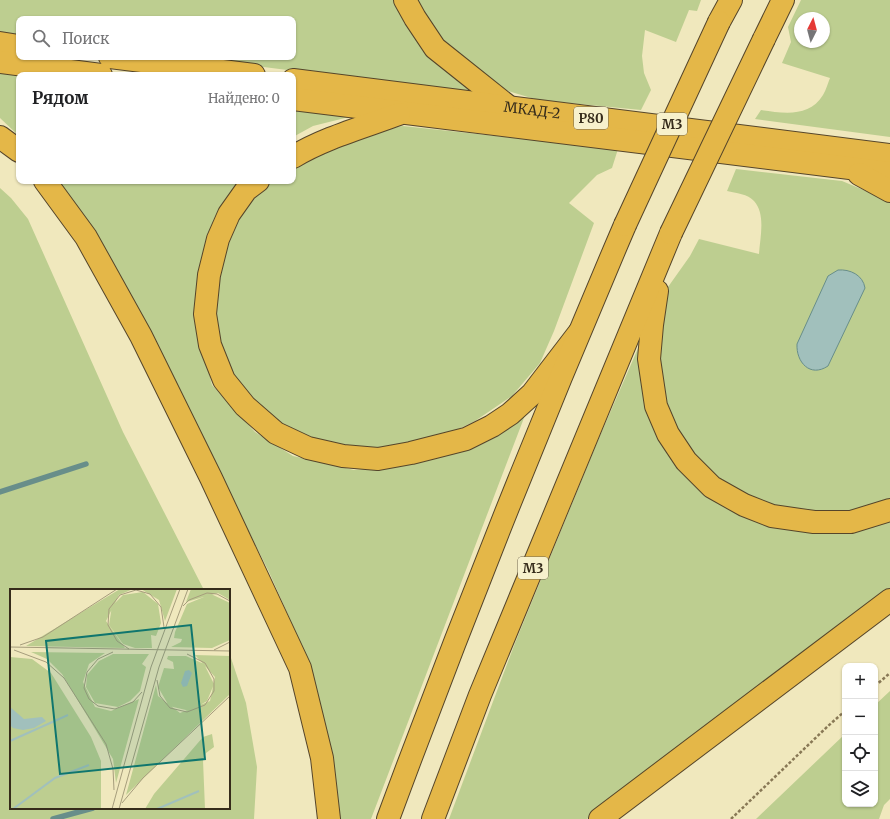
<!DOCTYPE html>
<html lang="ru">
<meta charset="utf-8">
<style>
:root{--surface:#fff;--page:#f2f2f2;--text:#202124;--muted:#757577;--line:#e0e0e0}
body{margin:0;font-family:Merriweather,serif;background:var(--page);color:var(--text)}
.controls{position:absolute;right:12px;bottom:12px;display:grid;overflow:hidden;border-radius:8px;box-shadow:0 1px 3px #0004}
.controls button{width:36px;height:36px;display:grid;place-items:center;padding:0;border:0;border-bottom:1px solid var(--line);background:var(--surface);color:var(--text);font:20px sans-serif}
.compass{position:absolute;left:794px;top:12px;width:36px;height:36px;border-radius:50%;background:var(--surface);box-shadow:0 1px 3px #0004;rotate:6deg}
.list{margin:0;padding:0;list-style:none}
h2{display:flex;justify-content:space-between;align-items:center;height:52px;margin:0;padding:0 16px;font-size:17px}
h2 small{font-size:13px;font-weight:400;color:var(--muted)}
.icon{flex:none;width:22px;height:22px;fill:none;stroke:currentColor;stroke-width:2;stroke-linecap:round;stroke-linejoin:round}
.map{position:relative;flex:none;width:890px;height:819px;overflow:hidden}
.search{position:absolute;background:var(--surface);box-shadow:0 1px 3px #0004;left:16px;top:16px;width:280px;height:44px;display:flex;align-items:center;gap:10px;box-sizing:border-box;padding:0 14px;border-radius:8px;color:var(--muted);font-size:15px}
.panel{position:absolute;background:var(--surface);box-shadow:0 1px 3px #0004;left:16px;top:72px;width:280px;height:112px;border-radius:8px}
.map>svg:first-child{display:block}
.green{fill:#bdce90;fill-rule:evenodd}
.water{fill:#a1c0bc;stroke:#688e8a}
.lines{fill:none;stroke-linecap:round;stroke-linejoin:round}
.stream{stroke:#688e8a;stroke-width:5.5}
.highway-casing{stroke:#55452a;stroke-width:24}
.path{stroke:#887855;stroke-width:2.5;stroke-dasharray:3 2;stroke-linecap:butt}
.highway{stroke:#e4b748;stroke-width:22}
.highway-bridge-casing{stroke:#55452a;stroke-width:24;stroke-linecap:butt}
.highway-bridge{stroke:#e4b748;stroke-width:22}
.labels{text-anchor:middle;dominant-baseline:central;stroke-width:3.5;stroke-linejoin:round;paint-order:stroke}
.shield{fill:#f7f1cc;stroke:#706750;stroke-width:1}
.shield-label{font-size:13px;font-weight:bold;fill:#362c1b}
.street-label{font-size:14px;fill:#362c1b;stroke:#f7f1cc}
.inset-river{fill:none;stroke:#a1c0bc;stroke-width:2}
.inset-road{fill:none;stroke:#a69d7c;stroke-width:1}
.view{fill:#0f766e;fill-opacity:0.15;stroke:#0f766e;stroke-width:2}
.inset-edge{fill:none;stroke:#362c1b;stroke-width:2}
</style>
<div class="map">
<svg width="890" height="819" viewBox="0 0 890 819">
<rect width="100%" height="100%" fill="#f0e8bd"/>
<path class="green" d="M 0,0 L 395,0 L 422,50 L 476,94 L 186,57 L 293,57 L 293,19 L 19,19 L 19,36 L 0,33 Z
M 414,0 L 701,0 L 697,11 L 689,10 L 676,42 L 645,30 L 642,56 L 644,73 L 651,90 L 641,110 L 538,100 L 498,88 L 437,38 Z
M 801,0 L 890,0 L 890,137 L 755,119 L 761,110 C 783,113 809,118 823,95 C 826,90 828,83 830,78 L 782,63 L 791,42 L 788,27 ZM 800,18 L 824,18 L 824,42 L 800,42 Z
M 0,71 L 19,75 L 19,136 L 0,118 Z
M 293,108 L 353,116 L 313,126 L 293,137 Z
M 403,126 L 618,149 L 612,168 L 597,175 L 569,203 L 594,223 L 554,331 L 540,363 L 512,396 L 475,421 L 444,436 L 395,448 L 343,447 L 299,436 L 258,411 L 236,382 L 217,350 L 213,308 L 217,270 L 230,232 L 250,202 L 271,181 L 293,181 L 293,166 L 373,130 Z
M 736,169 L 842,181 L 890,201 L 890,501 L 834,517 L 773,510 L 710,478 L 676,438 L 656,380 L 662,320 L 668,287 L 690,256 L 699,239 L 759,254 C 760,238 766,214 754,201 C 748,194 736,193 727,191 Z
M 57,181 L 240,181 L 214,219 L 198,271 L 198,331 L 212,385 L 255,432 L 293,456 L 354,470 L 412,464 L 464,448 L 527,410 L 371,819 L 337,819 L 306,655 L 269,572 L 143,320 Z
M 0,188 L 11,198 L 28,219 L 123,432 L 204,590 L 11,590 L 11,808 L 229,808 L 229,652 L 246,703 L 257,767 L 254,819 L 0,819 Z
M 642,339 L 649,407 L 742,513 L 890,515 L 890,588 L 714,720 L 587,819 L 449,819 L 515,643 L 596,445 Z
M 890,691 L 890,799 L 884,805 L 879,819 L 756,819 L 845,734 L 845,804 L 875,804 L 875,705 Z"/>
<path class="water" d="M 838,270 C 850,269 863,275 865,288 L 828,366 C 810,378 796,362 797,344 L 828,276 Z"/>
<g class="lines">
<path class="stream" d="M 0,492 L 86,464
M 53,819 L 93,808"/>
<defs>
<g id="highway">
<path d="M 405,0 L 415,18 L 435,48 L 509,107"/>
<path d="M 719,22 L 731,0"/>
<path d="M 764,39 L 783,0"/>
<path d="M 0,43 L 19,46"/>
<path d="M 110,57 L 254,75"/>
<path d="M 0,62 L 101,75"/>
<path id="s1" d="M 293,80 L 890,155"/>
<path d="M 293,99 L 890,173"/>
<path d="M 0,137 L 19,151"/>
<path d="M 293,157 C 324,138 364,127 399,114"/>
<path d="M 859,174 L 890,191"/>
<path d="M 45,181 L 86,237 L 141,336 L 211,478 L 300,668 L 322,758 L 329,819"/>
<path d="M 258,181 L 246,190 L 229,214 L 218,239 L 209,275 L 205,314 L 210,345 L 224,380 L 245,406 L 276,433 L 308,448 L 343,456 L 378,459 L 411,453 L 466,439 L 492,426 L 510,414 L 532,394 L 578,334"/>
<path d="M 657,291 L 652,325 L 649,359 L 656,406 L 668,434 L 686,461 L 712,487 L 744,505 L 772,516 L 814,522 L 851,522 L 890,510"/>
<path d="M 388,819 C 462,619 541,421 625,225"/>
<path d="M 433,819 L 480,695 L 671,233"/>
<path d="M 600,819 L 890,600"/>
</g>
</defs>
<use href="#highway" class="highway-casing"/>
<path class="path" d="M 875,686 L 890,673
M 731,819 L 828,726 L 845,711"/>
<use href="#highway" class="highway"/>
<defs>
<path id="highway-bridge" d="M 625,225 L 719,22
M 671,233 L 764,39"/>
</defs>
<use href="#highway-bridge" class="highway-bridge-casing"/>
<use href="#highway-bridge" class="highway-bridge"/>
</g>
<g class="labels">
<g class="shield">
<rect x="574" y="107" width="34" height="22" rx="3"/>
<rect x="657" y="113" width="30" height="22" rx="3"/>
<rect x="518" y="557" width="30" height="22" rx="3"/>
</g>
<g class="shield-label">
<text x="591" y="118">Р80</text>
<text x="672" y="124">М3</text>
<text x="533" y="568">М3</text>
</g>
<g class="street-label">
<text stroke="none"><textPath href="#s1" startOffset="241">МКАД-2</textPath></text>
</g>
</g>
<g transform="translate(10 589)">
<rect width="220" height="220" fill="#f0e8bd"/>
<path d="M 110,0 L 123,0 L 109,6 L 96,32 L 115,59 L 16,57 ZM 131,0 L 167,0 L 155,32 L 149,11 ZM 181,0 L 220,0 L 220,11 L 208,4 L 176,13 ZM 133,3 L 148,15 L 151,34 L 146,47 L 141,46 L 142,59 L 125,59 L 113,55 L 99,36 L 102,17 L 113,6 ZM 201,5 L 220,14 L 220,51 L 202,59 L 161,58 L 171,53 L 172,50 L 164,49 L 165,43 L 177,15 ZM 21,63 L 95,64 L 79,75 L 73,93 L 85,118 L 101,122 L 129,110 L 106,194 L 103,170 L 52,85 L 37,70 ZM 103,65 L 139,65 L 132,75 L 136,78 L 130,102 L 120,112 L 108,118 L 85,114 L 76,98 L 77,86 L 89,72 ZM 185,66 L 220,67 L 220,105 L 116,206 L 146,96 L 148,107 L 170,124 L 200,112 L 205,88 ZM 158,67 L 176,67 L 194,75 L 204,95 L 197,112 L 180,122 L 159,117 L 148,98 L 154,79 L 164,80 L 163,73 L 157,70 ZM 0,68 L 22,70 L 41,84 L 81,148 L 91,172 L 91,220 L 0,220 ZM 202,145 L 204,158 L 196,164 L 193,171 L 195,220 L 135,220 L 144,205 L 193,148 Z" fill="#bdce90"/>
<path d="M 179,81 L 182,84 L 177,97 L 173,98 L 171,94 L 175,82 ZM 0,118 L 14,130 L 32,128 L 36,132 L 24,139 L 13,141 L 3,139 L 0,136 Z" fill="#a1c0bc"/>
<path class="inset-river" d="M 0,152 L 58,126M 3,220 L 45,189 L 79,176M 147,220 L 189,202"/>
<path class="inset-road" d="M 173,17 L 179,11 L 197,4 L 207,5 L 220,12M 10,56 L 33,48 L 107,0M 0,58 L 220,62M 119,60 L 107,52 L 98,36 L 99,20 L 110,6 L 126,1 L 140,5 L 151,18 L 154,38M 4,61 L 36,73 L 54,89 L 96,155 L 103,180 L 104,201M 204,61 L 220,53M 103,63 L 88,70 L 77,83 L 74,99 L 79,110 L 88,117 L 105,120 L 123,113 L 132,103M 147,91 L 150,107 L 160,119 L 177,123 L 195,116 L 204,102 L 204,90 L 195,74 L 177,65M 112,214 L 133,189 L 220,107M 102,220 L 141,78 L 170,0M 109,220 L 149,78 L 178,0"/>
<path class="view" d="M 181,36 L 195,170 L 50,185 L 36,52 Z"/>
<rect width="220" height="220" class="inset-edge"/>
</g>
</svg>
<div class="controls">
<button>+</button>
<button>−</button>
<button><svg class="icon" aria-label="locate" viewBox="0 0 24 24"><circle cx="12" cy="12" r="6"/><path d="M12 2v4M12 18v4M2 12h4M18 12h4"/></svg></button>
<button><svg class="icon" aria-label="layers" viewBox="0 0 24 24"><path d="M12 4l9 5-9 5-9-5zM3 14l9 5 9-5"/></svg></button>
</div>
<svg class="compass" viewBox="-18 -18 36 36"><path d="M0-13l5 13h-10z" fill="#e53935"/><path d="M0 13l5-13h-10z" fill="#757577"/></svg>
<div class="search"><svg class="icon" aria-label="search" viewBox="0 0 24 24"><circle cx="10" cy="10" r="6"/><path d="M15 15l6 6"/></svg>Поиск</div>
<section class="panel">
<h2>Рядом<small>Найдено: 0</small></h2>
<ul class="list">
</ul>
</section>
</div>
